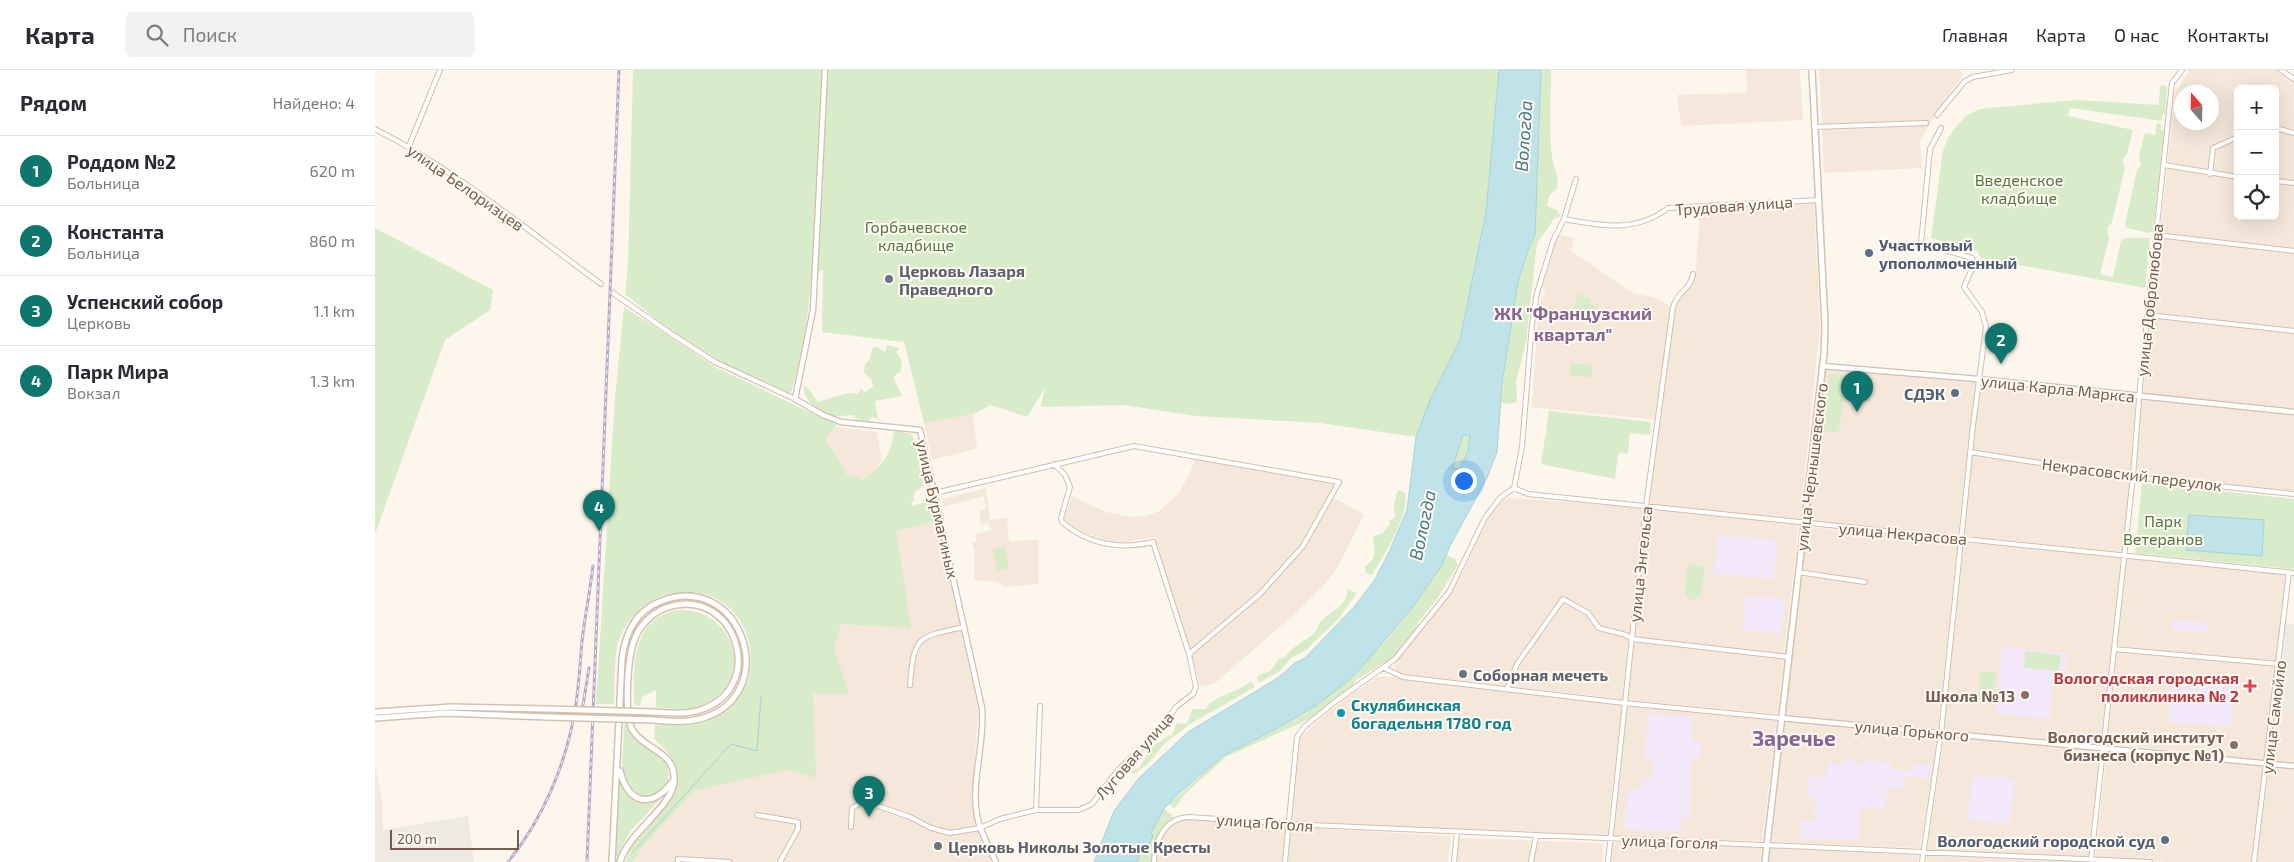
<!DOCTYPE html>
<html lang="ru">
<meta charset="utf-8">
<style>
:root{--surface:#fff;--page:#f2f2f3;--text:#2b2b33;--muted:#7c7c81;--line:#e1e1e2;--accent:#0f766e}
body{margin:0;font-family:"Exo 2",sans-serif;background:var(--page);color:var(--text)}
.controls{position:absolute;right:15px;top:15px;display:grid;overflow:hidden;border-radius:8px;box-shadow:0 5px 20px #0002}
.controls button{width:45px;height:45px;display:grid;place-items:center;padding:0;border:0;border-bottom:1px solid var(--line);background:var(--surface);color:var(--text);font:25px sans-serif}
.compass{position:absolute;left:1799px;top:15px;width:45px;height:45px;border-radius:50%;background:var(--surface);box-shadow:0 5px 20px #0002;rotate:340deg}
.scale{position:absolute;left:15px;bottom:12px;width:129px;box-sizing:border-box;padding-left:5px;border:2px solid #7a5c4d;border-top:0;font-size:14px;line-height:18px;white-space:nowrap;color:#7a5c4d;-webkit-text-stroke:4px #fffaf3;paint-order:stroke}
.you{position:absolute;left:1088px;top:410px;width:18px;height:18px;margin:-12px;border:4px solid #fff;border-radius:50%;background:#1a73e8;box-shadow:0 0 0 8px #1a73e833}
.badge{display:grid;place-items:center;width:32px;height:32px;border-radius:50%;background:var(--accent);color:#fff;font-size:16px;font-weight:700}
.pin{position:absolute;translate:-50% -41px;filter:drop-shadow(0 1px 2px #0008)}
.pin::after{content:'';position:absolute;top:26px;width:18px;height:15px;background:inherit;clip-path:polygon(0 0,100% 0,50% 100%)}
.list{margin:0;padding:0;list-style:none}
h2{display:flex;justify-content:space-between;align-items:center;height:65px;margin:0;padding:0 20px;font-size:21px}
h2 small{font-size:16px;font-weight:400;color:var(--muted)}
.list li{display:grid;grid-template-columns:32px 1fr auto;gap:15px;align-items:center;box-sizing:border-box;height:70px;padding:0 20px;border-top:1px solid var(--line)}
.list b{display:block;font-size:19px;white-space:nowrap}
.list p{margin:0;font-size:16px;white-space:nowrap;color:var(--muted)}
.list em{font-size:16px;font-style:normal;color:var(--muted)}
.icon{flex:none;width:28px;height:28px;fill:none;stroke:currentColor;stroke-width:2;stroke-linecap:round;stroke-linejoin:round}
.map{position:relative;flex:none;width:1919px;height:792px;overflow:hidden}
header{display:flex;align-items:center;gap:30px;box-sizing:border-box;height:70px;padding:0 25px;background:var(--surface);border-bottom:1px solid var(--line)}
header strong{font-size:24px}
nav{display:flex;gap:28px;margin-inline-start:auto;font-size:18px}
.search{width:350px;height:45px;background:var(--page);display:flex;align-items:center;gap:12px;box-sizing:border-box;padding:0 18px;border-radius:8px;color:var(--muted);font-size:19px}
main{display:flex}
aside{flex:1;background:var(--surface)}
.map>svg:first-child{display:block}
.residential{fill:#f5e8da;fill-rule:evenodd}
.industrial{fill:#efe9e4}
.education{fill:#f3e8fa}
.green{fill:#d8ecc9}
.water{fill:#bfe3e8;stroke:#a5d3da;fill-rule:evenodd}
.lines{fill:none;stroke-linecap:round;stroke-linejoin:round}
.stream{stroke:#a5d3da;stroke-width:1}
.minor-casing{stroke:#d1beb0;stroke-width:6}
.tertiary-casing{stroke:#d1beb0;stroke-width:7}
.secondary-casing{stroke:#d6c0b0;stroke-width:8}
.minor{stroke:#fff;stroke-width:4}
.tertiary{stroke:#fff;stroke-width:4.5}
.secondary{stroke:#fff;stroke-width:5}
.rail-casing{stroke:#b9a8c9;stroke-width:3}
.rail{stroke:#fffaf3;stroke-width:1;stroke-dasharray:4;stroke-linecap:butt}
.secondary-bridge-casing{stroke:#d6c0b0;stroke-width:8;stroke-linecap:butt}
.secondary-bridge{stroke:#fff;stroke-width:5}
.service-dot{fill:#5c6f8a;stroke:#fffaf3;stroke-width:2}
.worship-dot{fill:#6b7280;stroke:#fffaf3;stroke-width:2}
.health-dot{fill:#e0444e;stroke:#fffaf3;stroke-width:2}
.education-dot{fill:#8d6e63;stroke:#fffaf3;stroke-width:2}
.culture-dot{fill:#0f9aa8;stroke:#fffaf3;stroke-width:2}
.labels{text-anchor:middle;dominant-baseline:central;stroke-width:4;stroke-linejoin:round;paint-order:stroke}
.park-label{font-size:16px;fill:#537a41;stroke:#fffaf3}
.street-label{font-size:16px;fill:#7a5c4d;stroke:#fffaf3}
.service-label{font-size:16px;font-weight:bold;fill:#4e5e75;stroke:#fffaf3;text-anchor:end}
.worship-label{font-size:16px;font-weight:bold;fill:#5b616d;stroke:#fffaf3;text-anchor:start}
.health-label{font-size:16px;font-weight:bold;fill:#be3a42;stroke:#fffaf3;text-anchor:end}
.education-label{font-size:16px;font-weight:bold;fill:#785e54;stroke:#fffaf3;text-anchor:end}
.culture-label{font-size:16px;font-weight:bold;fill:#0d838f;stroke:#fffaf3;text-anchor:start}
.water-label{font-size:18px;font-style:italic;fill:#437c86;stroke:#fffaf3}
.neighbourhood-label{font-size:18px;font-weight:bold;fill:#846695;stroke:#fffaf3}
.district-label{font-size:21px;font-weight:bold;fill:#846695;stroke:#fffaf3}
</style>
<header>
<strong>Карта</strong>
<div class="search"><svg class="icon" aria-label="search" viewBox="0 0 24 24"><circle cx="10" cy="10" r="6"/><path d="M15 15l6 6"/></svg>Поиск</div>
<nav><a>Главная</a><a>Карта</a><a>О нас</a><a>Контакты</a></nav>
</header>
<main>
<aside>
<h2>Рядом<small>Найдено: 4</small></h2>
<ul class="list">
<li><span class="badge">1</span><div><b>Роддом №2</b><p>Больница</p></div><em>620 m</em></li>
<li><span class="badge">2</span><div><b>Константа</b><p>Больница</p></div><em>860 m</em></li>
<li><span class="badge">3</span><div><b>Успенский собор</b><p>Церковь</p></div><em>1.1 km</em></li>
<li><span class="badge">4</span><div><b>Парк Мира</b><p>Вокзал</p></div><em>1.3 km</em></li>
</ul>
</aside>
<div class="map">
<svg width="1919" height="792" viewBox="0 0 1919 792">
<rect width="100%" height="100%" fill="#fdf6ec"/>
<path class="residential" d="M 1371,0 L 1425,0 L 1428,50 L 1306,56 L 1302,25 L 1372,23 Z
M 1444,0 L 1586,0 L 1587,7 L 1565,36 L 1545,71 L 1547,98 L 1449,103 Z
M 1815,0 L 1902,0 L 1919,12 L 1919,338 L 1768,323 L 1800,23 ZM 1863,19 L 1900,19 L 1900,146 L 1863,146 ZM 1806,22 L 1836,22 L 1836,52 L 1806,52 Z
M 1439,133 L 1445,254 L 1425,450 L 1274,434 L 1300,236 L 1302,228 L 1313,220 L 1320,210 L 1325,139 Z
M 1183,164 L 1199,169 L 1196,181 L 1258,223 L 1281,228 L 1296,237 L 1280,350 L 1157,337 L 1163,241 L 1166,227 L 1169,226 L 1170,220 L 1167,218 Z
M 1451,299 L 1600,311 L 1583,466 L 1433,451 Z
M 1605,312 L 1761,328 L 1755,405 L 1598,381 Z
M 1766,329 L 1919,345 L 1919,423 L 1760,405 Z
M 598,344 L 602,378 L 557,390 L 549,353 Z
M 460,357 L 502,362 L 507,390 L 503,396 L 504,397 L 487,412 L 473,406 L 457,378 L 452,375 L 451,367 Z
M 1598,383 L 1755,407 L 1747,482 L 1589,466 Z
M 820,387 L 961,413 L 955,426 L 989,444 L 966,491 L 951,513 L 921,543 L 840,613 L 826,617 L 779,467 L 750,472 L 736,471 L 720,467 L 701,458 L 689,449 L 697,426 L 731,442 L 756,447 L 772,446 L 784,441 L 803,424 L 815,403 Z
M 611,418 L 615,450 L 632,448 L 634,471 L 664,470 L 663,514 L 628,517 L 623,512 L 599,510 L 600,482 L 597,473 L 601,472 L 601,464 L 617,460 L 612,453 L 606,455 L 604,441 L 611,438 L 609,426 L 569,437 L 567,429 Z
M 1134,428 L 1268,437 L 1247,629 L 1029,604 L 1020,599 L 1021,591 L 1075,523 L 1088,502 L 1113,449 L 1127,431 Z
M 1273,438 L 1424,455 L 1409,584 L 1259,567 Z
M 562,450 L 603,638 L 597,735 L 601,756 L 617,792 L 257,792 L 271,773 L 319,721 L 413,700 L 438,624 L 473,624 L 458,578 L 466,553 L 521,462 Z
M 1433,457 L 1583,471 L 1563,659 L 1411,645 Z
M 1589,472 L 1746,487 L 1726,674 L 1569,660 Z
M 1751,488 L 1911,504 L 1901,592 L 1742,577 Z
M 1259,572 L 1409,589 L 1402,644 L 1253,630 Z
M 1741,581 L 1901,596 L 1890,690 L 1732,674 Z
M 1012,606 L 1247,635 L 1232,765 L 916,752 L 923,669 L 963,634 L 1002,607 Z
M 1252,636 L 1402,649 L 1387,771 L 1239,766 Z
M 1902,640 L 1919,641 L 1919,693 L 1896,691 Z
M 1410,651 L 1563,665 L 1545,778 L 1397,772 Z
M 1569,666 L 1726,680 L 1714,787 L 1552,780 Z
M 1732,680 L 1889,696 L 1876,792 L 1793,792 L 1720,787 Z
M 1894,697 L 1919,700 L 1919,792 L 1881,792 Z
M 807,749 L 910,757 L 908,792 L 781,792 L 781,780 L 785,769 L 797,754 Z
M 916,757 L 1076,766 L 1073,792 L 913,792 Z
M 1084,768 L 1228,773 L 1227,792 L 1081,792 Z
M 1238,772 L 1387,777 L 1385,792 L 1236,792 Z
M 1396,778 L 1544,785 L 1543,792 L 1394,792 Z
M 1552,785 L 1713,792 L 1551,792 Z"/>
<path class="industrial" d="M 1911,553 L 1919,554 L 1919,641 L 1902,640 Z
M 0,696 L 7,729 L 8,760 L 93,746 L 99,792 L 0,792 Z"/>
<path class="education" d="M 1343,465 L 1402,470 L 1399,509 L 1338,503 Z
M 1371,525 L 1410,529 L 1406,564 L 1367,560 Z
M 1798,549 L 1833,553 L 1831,563 L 1796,559 Z
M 1627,577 L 1692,583 L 1690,607 L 1679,607 L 1675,648 L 1621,644 Z
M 1797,610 L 1860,616 L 1857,657 L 1793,652 Z
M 1274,644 L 1318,647 L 1317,671 L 1327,673 L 1325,687 L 1317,687 L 1315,704 L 1315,749 L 1307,748 L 1306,762 L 1249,759 L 1253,719 L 1266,720 L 1267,708 L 1277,708 L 1278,689 L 1269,688 Z
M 1469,689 L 1480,689 L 1480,694 L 1487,695 L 1488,690 L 1516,693 L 1516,699 L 1537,701 L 1538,693 L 1555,695 L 1553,709 L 1529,706 L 1527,719 L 1512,718 L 1511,739 L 1485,738 L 1484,770 L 1425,769 L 1426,751 L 1439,751 L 1440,728 L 1433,728 L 1434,705 L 1452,705 L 1453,692 L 1469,695 Z
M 1597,705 L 1640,709 L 1635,754 L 1592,750 Z"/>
<path class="green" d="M 258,0 L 1124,0 L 1111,142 L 1085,270 L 1055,330 L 1041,367 L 945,353 L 821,346 L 749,335 L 670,337 L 666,336 L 670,318 L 652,347 L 616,335 L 598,344 L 549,353 L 529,272 L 447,262 L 448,200 L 436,205 C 434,246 427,284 416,324 L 336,288 L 286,253 L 250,224 L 253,195 Z
M 1166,0 L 1176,0 C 1177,24 1171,89 1183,106 L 1182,118 L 1174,126 L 1172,136 L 1182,140 L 1186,146 L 1179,149 L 1162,173 L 1151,272 L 1141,312 L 1142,332 L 1133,334 L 1125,332 L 1143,212 L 1154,177 L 1160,165 Z
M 1785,15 L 1791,16 L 1792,19 L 1790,44 L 1787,44 L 1787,51 L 1695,38 L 1693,46 L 1758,60 L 1752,84 L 1747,90 L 1750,98 L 1737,152 L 1732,159 L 1734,168 L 1725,204 L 1738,207 L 1746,171 L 1751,168 L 1775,168 L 1770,218 L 1606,188 L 1601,180 L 1556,168 L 1568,81 L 1573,68 L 1581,57 L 1591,46 L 1604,39 L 1701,30 L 1784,35 Z
M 1782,53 L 1786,54 L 1786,60 L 1790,61 L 1778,160 L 1775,163 L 1752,158 L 1750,154 L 1762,100 L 1766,95 L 1764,87 L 1770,63 L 1780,65 Z
M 0,158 L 118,220 L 115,240 L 70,270 L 0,464 Z
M 1203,224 L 1216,229 L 1215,234 L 1223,236 L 1220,244 L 1198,241 Z
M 249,237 L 342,298 L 462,355 L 451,367 L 452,375 L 457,378 L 473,406 L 482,407 L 487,411 C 507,395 516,387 519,360 L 536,364 L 544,376 L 552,414 L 541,421 L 538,427 L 539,431 L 536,432 L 537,436 L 557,431 L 562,450 L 521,462 L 536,558 L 466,554 L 459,578 L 474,624 L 438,624 L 441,708 L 413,700 L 319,721 L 271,773 L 257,792 L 251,792 C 259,743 344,723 279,669 L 280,654 C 295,655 310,657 325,653 C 403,635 387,517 307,522 C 294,523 282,526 272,534 C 259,544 245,560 242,577 C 239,595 240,616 239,634 L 221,634 L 240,327 Z
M 512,275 L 524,278 L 521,283 C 527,287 527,293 526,301 L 518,307 L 527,326 L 500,331 L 503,349 L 497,347 L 493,352 L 485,352 L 478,345 C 471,345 463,347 457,346 C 442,343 429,330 428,315 L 433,318 L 443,332 C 456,330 470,320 483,324 L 486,319 L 490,322 L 498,317 L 497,311 L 489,302 L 490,294 L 495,289 L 497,279 L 500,276 L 510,282 Z
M 1196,293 L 1218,295 L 1217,307 L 1195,306 Z
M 1454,304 L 1490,308 L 1491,312 L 1482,319 L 1470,319 L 1464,361 L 1454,363 L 1448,361 Z
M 1174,341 L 1276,352 L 1275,365 L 1255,363 L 1253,383 L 1245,383 L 1243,385 L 1240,409 L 1166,394 Z
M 1088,365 L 1095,365 L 1093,381 L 1085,399 L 1077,399 Z
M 1767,413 L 1919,429 L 1919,499 L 1760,483 Z
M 1023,420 L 1030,423 C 1035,444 1008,487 997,505 L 991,503 L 990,496 C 1003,489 999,479 998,467 L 1008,463 L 1015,454 L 1014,451 L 1021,446 C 1016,439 1021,428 1023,420 Z
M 630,477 L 634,499 L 622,501 L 618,479 Z
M 1071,485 L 1080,489 L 1083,495 L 1062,529 L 1044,551 L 1038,565 L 1031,575 L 1018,588 L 981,610 L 978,616 L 934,649 L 851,687 L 812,722 L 799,739 L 794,734 L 848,686 L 904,657 L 942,635 L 975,609 L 1015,566 L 1037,538 L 1067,495 Z
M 1313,494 L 1328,496 L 1330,499 L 1326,525 L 1319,530 L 1313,529 L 1310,522 Z
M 972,519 L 982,523 L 964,548 L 931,580 L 915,589 L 905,601 L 884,613 L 882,608 L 884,605 L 895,601 L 904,589 L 910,587 C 917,576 931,571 940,562 C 943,559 943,554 946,551 C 955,541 974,536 972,519 Z
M 304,540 C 359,538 382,609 330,634 C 315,641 297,639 281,637 L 281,620 L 267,627 L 265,636 L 259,635 C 259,597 255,548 304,540 Z
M 1650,581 L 1686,585 L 1684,601 L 1649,598 Z
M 1606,601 L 1621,603 L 1618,634 L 1603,633 Z
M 876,611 L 880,617 L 815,654 L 788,675 L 773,694 L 759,704 L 755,702 L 765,697 L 772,685 L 777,682 L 776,678 L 794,665 L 797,666 L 801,654 L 812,653 L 818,639 L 831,639 C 835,627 865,622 876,611 Z
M 249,655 L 252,655 C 260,675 288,680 293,698 C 299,720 268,739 254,719 C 242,703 250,674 249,655 Z
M 245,708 C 252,730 268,734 288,726 L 254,763 L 240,792 Z
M 789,739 L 799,747 C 785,760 778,772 777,792 L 762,792 L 765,781 Z"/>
<path class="water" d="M 1124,0 L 1166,0 L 1160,165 L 1154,177 L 1143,212 L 1127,314 L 1122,382 L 1112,408 L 1075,476 L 1067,495 L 1037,538 L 993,590 L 975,609 L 942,635 L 904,657 L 848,686 L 802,725 L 789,739 L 776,763 L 778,766 L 773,777 L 765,781 L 762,792 L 719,792 L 739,741 L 764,708 L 813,662 L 878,623 L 904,607 L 920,593 L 930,588 L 979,537 L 999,511 L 1015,480 L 1032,440 L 1041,367 L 1055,330 L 1085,270 L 1111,142 ZM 1088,365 L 1095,365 L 1093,381 L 1085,399 L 1077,399 Z
M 1814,445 L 1889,450 L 1887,486 L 1811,480 Z"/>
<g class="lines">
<path class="stream" d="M 257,783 L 356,674 L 382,681 L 386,627"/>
<defs>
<path id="minor" d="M 1906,0 L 1919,9
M 1562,45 L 1590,11 L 1598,7 L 1637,0
M 1439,57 L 1551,53
M 1900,58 L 1919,63
M 0,59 C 82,101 152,160 226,214
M 34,76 L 65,0
M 1789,95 L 1863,107
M 1835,104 L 1838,78 L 1863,67
M 1900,111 L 1919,113
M 1189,149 C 1226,156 1261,163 1293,138 L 1444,130
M 1781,165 L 1919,181
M 238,223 L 295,263 L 340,292 L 420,329
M 1773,245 L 1919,261
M 1595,382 L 1747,406 L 1919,424
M 1139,418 L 1153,424 L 1919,503
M 560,423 L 759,376 L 964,412 L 928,476 L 885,524 L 814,584
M 1423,502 L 1490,512
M 1739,579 L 1904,594
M 1009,598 L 1028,607 L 1249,633 L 1406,648
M 535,615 C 539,566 542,567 589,557
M 1132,619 L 1142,594 L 1188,529 L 1213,543 L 1224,558 L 1251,565 L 1257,569 L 1413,587
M 661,740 L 704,740 L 717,734 L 743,700 L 784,661 L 801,637 L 818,624 L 821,617 L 814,584 L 778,472 C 744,480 713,474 687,452 L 686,448 L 695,417 L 690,405 L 679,394
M 382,745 L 423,752 L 423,759 L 405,792
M 476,757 L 477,738 L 489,731 L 535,747 L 556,758 L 575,763 L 605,758 L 625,749 L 661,740 L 665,636
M 1716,790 L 1758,406 L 1765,317 L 1797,13 L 1807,0
M 303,792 L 303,789 L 354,792
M 779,792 C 780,770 790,748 814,747 L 913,754 L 1775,792
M 910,792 L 922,667 L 929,657 L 961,631 L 1020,589 L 1074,522 L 1110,448 L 1125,428 L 1139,418 L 1147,377 L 1157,254 L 1162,223 L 1178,171 L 1189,149 L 1201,109
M 1079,792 L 1082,762
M 1156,792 L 1161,766
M 1233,792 L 1271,436 L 1298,237 C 1303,221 1316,219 1318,204
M 1547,792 L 1566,663 L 1598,355 L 1611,257 L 1607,242 L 1589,217 L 1599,194 L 1597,188 L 1546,173 L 1555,79 L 1566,58
M 1879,792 L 1914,502"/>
<path id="tertiary" d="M 450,0 L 438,240 L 420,329 L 448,345 L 466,352 L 545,360 L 607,638 C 610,674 596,709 602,746 C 605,762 614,777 621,792
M 1447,296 L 1603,309 L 1919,342
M 1406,648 L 1919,696"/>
<path id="secondary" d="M 0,642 L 76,637 L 173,639
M 0,648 L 71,643 L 173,647
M 245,701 C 254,735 277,739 298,711
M 237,792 L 247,589 C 250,564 260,542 284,532 C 366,497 410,626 325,649 C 310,653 294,651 279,650
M 245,792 C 254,761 297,738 299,711 C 301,681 271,681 258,661 C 248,646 253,587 259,571 C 264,555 278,542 293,537 C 360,516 393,615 328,639 C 312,645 296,643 279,642
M 1390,792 L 1449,284 L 1450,254 L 1437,0"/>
</defs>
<use href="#minor" class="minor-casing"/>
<use href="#tertiary" class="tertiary-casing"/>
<use href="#secondary" class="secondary-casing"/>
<use href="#minor" class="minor"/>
<use href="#tertiary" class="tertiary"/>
<use href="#secondary" class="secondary"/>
<defs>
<path id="rail" d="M 208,635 L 214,598
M 133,792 C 168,749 191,694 200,640 C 204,617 205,594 207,571 C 210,546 215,521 218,496
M 212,792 L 244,0"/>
</defs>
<use href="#rail" class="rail-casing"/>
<use href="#rail" class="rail"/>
<defs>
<path id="secondary-bridge" d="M 173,639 L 279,642
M 173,647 L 279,650"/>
</defs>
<use href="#secondary-bridge" class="secondary-bridge-casing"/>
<use href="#secondary-bridge" class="secondary-bridge"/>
</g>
<g class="service-dot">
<circle cx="1494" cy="183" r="5"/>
<circle cx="1580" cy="323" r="5"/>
<circle cx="1790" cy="770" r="5"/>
</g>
<g class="worship-dot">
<circle cx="514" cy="209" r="5"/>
<circle cx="1088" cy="604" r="5"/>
<circle cx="563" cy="776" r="5"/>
</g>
<path class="health-dot" d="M1872.5 608.5h5v5h5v5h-5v5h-5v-5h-5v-5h5z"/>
<g class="education-dot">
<circle cx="1650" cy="625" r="5"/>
<circle cx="1859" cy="675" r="5"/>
</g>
<circle class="culture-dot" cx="966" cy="643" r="5"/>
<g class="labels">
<g class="park-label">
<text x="1644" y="109">Введенское<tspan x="1644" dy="18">кладбище</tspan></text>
<text x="541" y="156">Горбачевское<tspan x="541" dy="18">кладбище</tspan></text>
<text x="1788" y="450">Парк<tspan x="1788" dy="18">Ветеранов</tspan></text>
</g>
<g class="street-label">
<text transform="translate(91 117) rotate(35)">улица Белоризцев</text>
<text transform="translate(1359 135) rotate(-4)">Трудовая улица</text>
<text transform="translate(1774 230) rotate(-84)">улица Добролюбова</text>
<text transform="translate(1683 318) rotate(6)">улица Карла Маркса</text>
<text transform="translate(1436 397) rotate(-83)">улица Чернышевского</text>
<text transform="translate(1757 404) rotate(7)">Некрасовский переулок</text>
<text transform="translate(563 439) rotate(77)">улица Бурмагиных</text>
<text transform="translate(1528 463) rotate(5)">улица Некрасова</text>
<text transform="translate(1265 494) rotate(-84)">улица Энгельса</text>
<text transform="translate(1898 647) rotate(-83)">улица Самойло</text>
<text transform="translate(1537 660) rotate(5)">улица Горького</text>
<text transform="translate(759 685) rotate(-49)">Луговая улица</text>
<text transform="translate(890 752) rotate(4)">улица Гоголя</text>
<text transform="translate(1295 771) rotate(2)">улица Гоголя</text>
</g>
<g class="service-label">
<text x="1504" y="174" text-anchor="start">Участковый<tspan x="1504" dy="18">упополмоченный</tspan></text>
<text x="1570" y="323">СДЭК</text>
<text x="1780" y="770">Вологодский городской суд</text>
</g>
<g class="worship-label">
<text x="524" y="200">Церковь Лазаря<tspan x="524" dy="18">Праведного</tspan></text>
<text x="1098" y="604">Соборная мечеть</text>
<text x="573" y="776">Церковь Николы Золотые Кресты</text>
</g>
<g class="health-label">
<text x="1864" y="607">Вологодская городская<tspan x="1864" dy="18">поликлиника № 2</tspan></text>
</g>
<g class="education-label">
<text x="1640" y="625">Школа №13</text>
<text x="1849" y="666">Вологодский институт<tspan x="1849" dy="18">бизнеса (корпус №1)</tspan></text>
</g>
<g class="culture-label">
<text x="976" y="634">Скулябинская<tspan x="976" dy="18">богадельня 1780 год</tspan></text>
</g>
<g class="water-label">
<text transform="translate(1148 66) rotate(-86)">Вологда</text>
<text transform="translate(1047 455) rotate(-78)">Вологда</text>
</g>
<g class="neighbourhood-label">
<text x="1198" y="243">ЖК "Французский<tspan x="1198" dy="21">квартал"</tspan></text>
</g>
<g class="district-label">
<text x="1419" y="667">Заречье</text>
</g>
</g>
</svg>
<div class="controls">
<button>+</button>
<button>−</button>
<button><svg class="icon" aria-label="locate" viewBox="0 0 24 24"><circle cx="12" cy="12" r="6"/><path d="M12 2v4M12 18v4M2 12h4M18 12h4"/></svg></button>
</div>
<svg class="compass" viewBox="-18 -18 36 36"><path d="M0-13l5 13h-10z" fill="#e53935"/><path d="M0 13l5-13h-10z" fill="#7c7c81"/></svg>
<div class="scale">200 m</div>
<div class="you"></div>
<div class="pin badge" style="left:1482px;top:342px">1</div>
<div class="pin badge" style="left:1626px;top:294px">2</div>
<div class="pin badge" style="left:494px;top:747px">3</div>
<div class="pin badge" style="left:224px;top:461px">4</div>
</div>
</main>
